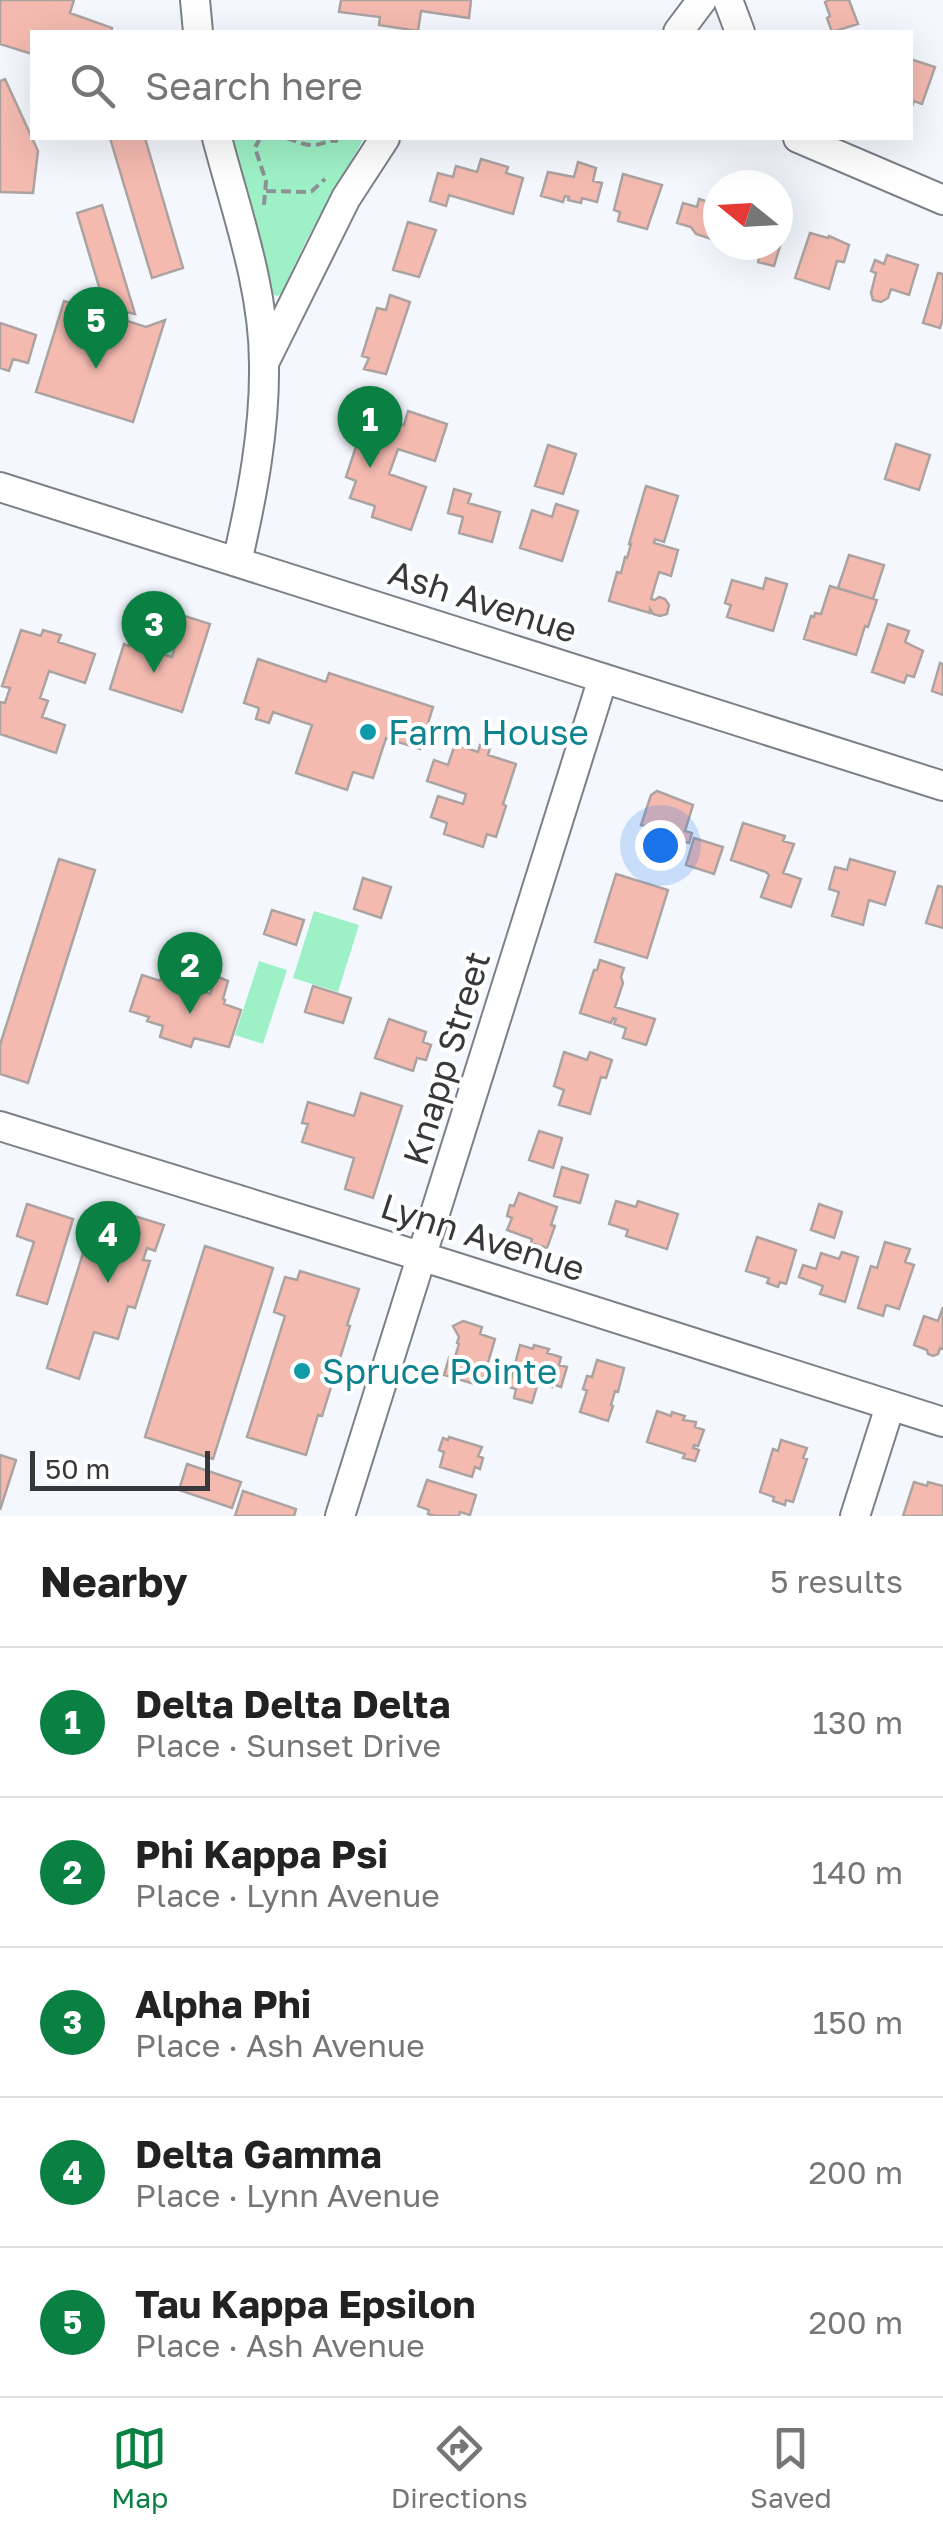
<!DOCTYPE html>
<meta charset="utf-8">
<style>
:root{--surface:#fff;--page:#f6f6f6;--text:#222;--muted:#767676;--line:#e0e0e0;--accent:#0b8043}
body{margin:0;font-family:"Golos Text",sans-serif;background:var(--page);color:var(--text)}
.compass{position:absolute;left:703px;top:170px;width:90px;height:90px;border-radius:50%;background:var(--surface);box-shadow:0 10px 40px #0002;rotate:288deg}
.scale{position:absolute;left:30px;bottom:25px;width:180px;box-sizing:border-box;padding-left:10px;border:5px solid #36383b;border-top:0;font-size:28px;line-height:35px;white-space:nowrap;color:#36383b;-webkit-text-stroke:8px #fff;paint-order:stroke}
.you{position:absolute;left:660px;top:845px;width:35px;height:35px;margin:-25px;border:8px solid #fff;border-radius:50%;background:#1a73e8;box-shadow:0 0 0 15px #1a73e833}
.badge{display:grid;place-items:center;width:65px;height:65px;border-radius:50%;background:var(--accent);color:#fff;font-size:32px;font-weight:700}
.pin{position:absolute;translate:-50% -82px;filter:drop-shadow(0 2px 5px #0008)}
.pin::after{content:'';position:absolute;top:52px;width:35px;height:30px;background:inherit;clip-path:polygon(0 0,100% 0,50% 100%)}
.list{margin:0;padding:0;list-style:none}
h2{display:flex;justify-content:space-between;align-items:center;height:130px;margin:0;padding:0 40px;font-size:42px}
h2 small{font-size:32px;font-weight:400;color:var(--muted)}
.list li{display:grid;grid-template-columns:65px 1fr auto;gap:30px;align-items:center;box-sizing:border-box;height:150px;padding:0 40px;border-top:2px solid var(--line)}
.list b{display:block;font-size:38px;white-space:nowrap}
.list p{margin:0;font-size:32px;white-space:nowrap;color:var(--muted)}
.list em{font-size:32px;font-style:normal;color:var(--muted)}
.icon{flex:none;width:55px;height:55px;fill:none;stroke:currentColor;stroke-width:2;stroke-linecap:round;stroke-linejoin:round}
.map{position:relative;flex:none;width:943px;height:1516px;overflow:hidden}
.search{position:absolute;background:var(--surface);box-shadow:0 10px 40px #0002;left:30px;right:30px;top:30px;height:110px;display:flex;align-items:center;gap:25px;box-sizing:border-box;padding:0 35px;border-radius:0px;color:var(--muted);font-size:38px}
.sheet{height:880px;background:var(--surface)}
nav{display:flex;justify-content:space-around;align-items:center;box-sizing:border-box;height:140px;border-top:2px solid var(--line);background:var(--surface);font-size:28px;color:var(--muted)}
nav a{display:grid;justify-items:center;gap:5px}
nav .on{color:var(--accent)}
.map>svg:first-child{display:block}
.green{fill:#9ef1c7}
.building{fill:#f4bab0;stroke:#aca3a1;stroke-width:2.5;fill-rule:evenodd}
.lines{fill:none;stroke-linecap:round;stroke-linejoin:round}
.minor-casing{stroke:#7c8087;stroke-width:32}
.path{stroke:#8e9195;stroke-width:4;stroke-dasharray:10 5;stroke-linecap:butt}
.minor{stroke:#fff;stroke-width:28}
.culture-dot{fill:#0f9aa8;stroke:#fff;stroke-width:4}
.labels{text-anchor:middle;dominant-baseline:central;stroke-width:8;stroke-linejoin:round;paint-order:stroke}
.street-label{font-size:35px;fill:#36383b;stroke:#fff}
.culture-label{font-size:35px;fill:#0d838f;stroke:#fff;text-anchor:start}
</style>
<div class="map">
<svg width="943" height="1516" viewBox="0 0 943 1516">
<rect width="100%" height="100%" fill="#f4f8fe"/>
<path class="green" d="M 233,138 L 364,138 L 306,241 L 281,294 L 277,296 L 272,294 Z
M 151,625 L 179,634 L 172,657 L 145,649 Z
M 314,911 L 359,925 L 338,992 L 293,978 Z
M 259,961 L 287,970 L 263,1044 L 235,1035 Z"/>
<path class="building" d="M 0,0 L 74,0 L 70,13 L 112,28 L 111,32 L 32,32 L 32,54 L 0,44 Z
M 341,0 L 471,0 L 469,18 L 421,11 L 418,31 L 379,25 L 380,17 L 339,12 Z
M 829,0 L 849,0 L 858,24 L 832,32 L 827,18 L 830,16 L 825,2 Z
M 910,59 L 935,67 L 922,104 L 914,101 L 912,106 Z
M 5,79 L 38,151 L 33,193 L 0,192 L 0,81 Z
M 110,138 L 145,138 L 183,268 L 152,278 Z
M 481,159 L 508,167 L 506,173 L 523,178 L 513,214 L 449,195 L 446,206 L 430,201 L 438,173 L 453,177 L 456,166 L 477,172 Z
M 578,162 L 596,168 L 593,181 L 602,183 L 597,202 L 582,198 L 581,203 L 568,200 L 569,197 L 565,196 L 563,202 L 541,196 L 548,172 L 574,177 Z
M 623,174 L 662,185 L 647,229 L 618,221 L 620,212 L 614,210 Z
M 699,199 L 718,205 L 718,216 L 711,239 L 696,234 L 691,227 L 677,223 L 683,203 L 697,207 Z
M 102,205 L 135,314 L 105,307 L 77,213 Z
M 408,222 L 436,230 L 419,277 L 393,270 Z
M 778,224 L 786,226 L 774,266 L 758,262 L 762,247 L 755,245 L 778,245 Z
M 810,233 L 828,238 L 829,236 L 849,245 L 844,262 L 837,261 L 829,289 L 795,278 Z
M 887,255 L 918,265 L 909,295 L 891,289 L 888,298 L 881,302 L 873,300 L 871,293 L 876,273 L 871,271 L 875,260 L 884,264 Z
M 938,273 L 943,274 L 943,318 L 940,328 L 923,323 Z
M 390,295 L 410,302 L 386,374 L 364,369 L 369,358 L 362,356 L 377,308 L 386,310 Z
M 64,301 L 146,327 L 165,320 L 133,422 L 36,392 Z
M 0,323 L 36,335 L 28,363 L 13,359 L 9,371 L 0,368 Z
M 408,411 L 447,424 L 435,461 L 398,449 L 389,474 L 426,487 L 411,530 L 372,517 L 375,506 L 350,498 L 356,481 L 346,477 L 367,413 L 404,425 Z
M 896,444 L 930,455 L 919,490 L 885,479 Z
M 548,445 L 576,454 L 563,494 L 535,486 Z
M 646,486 L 678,496 L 664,542 L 655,539 L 654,543 L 678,550 L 671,576 L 659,572 L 651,599 L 655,600 L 659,597 L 665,599 L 669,605 L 667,614 L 660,616 L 653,614 L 650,609 L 650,613 L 609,601 L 617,572 L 621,573 L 625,557 L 627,558 L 631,544 L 629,544 Z
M 454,489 L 471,494 L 468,503 L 500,512 L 492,542 L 459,533 L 463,517 L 448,513 Z
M 556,504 L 578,511 L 562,561 L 520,548 L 532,510 L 552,517 Z
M 849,555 L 884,565 L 873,599 L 838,588 Z
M 766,578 L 787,584 L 773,631 L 727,617 L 731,605 L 725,603 L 732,580 L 763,589 Z
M 830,586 L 877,600 L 868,627 L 865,626 L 856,655 L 804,639 L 811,616 L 814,617 L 815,613 L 821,614 Z
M 140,611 L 183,624 L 185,616 L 210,624 L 182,712 L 110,689 L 124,644 L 129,646 ZM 151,625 L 179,634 L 172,657 L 145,649 Z
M 888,624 L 909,631 L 905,642 L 923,651 L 914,677 L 907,675 L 904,683 L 872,672 Z
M 21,630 L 41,636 L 43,630 L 61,635 L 58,642 L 95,654 L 85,683 L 49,671 L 40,698 L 48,701 L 42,717 L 65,725 L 56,753 L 0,734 L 0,702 L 5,703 L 10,688 L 2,686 Z
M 258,659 L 326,682 L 329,673 L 433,707 L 420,749 L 386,738 L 373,778 L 353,772 L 347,790 L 296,773 L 312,725 L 273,712 L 269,723 L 256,719 L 259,708 L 244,703 Z
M 940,663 L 943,664 L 943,695 L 932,691 Z
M 455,744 L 478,752 L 480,745 L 490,748 L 488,755 L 516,764 L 503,804 L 506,806 L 496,837 L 487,834 L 483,847 L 444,834 L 447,823 L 431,817 L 438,796 L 463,804 L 466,794 L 427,781 L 434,760 L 448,765 Z
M 657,791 L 693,805 L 685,831 L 692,833 L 689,843 L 681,841 L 678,850 L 645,839 L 649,827 L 641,825 L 651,795 Z
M 743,823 L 785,836 L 783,841 L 794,844 L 783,873 L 801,879 L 791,907 L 761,897 L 769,875 L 766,872 L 731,860 Z
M 694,838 L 723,847 L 714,874 L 686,865 Z
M 59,859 L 95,870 L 28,1083 L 0,1074 L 0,1045 Z
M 850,859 L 895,872 L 885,905 L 869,900 L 863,925 L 832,916 L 839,892 L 829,889 L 835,867 L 847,870 Z
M 616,874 L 668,890 L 647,958 L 595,942 Z
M 363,878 L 391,887 L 381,918 L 354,909 Z
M 938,886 L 943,887 L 943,928 L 926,923 Z
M 272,910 L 304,920 L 296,945 L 264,934 Z
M 600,960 L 624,968 L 621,977 L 623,983 L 615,1007 L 655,1019 L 646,1045 L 623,1038 L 626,1028 L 614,1024 L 616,1019 L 613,1018 L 611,1023 L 580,1013 L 594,970 L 597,970 Z
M 142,975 L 160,981 L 161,978 L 210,994 L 216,976 L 228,981 L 223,999 L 225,1000 L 224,1004 L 241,1010 L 229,1047 L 194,1038 L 191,1047 L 160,1037 L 163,1026 L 147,1021 L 149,1017 L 130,1011 Z
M 313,986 L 351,998 L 343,1023 L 305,1012 Z
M 389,1019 L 426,1032 L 423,1042 L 431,1045 L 426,1060 L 417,1058 L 413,1071 L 375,1058 Z
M 564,1052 L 587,1060 L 590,1052 L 612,1060 L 606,1078 L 601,1077 L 590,1114 L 559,1105 L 564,1090 L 554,1086 Z
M 361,1093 L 402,1106 L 373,1198 L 345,1189 L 354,1158 L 302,1142 L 308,1124 L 302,1123 L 308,1102 L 354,1116 Z
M 539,1131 L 562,1138 L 553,1168 L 529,1160 Z
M 562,1167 L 588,1175 L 580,1203 L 554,1196 Z
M 519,1193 L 557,1207 L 551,1225 L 555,1226 L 547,1248 L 531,1243 L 532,1239 L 507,1230 L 512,1218 L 507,1216 L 510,1205 L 514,1206 Z
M 616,1201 L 636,1207 L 638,1201 L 678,1214 L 667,1249 L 626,1236 L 628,1230 L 609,1224 Z
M 27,1204 L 73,1219 L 47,1304 L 17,1295 L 34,1242 L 17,1236 Z
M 819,1204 L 842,1212 L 834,1238 L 811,1230 Z
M 108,1208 L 164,1225 L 155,1251 L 147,1248 L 143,1260 L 150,1261 L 135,1308 L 128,1306 L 118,1339 L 94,1332 L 79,1379 L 47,1368 L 90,1231 L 100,1234 Z
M 757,1237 L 796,1250 L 786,1284 L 780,1282 L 778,1287 L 767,1283 L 769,1278 L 746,1271 Z
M 885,1242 L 910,1249 L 905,1262 L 914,1265 L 899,1309 L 886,1305 L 883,1316 L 858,1308 L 871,1266 L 877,1268 Z
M 205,1246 L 273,1268 L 213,1459 L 145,1437 Z
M 842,1252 L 858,1257 L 845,1302 L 820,1294 L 823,1286 L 799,1277 L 803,1265 L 816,1269 L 821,1253 L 839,1259 Z
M 300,1271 L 359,1289 L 347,1325 L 350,1326 L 322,1416 L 318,1415 L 306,1455 L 247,1437 L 285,1316 L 274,1312 L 285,1277 L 297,1280 Z
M 943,1307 L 943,1349 L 940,1348 L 938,1354 L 933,1356 L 928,1354 L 927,1350 L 914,1345 L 924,1316 L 938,1321 Z
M 463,1321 L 482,1327 L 480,1334 L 495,1339 L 481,1386 L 444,1375 L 449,1358 L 454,1360 L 459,1344 L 457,1343 L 459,1337 L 453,1326 Z
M 520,1345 L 533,1349 L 534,1345 L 549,1349 L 547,1353 L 561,1357 L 559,1365 L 567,1367 L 561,1387 L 553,1384 L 552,1387 L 538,1383 L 532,1403 L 514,1398 L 516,1389 L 509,1387 Z
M 597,1360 L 624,1368 L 618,1392 L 615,1391 L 611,1405 L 613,1406 L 608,1421 L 580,1412 L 587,1391 L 583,1389 L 587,1376 L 592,1377 Z
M 657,1411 L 671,1416 L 672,1412 L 685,1416 L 683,1420 L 696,1422 L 695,1427 L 704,1430 L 698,1446 L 694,1445 L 693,1448 L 699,1450 L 695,1461 L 683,1458 L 685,1454 L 647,1442 Z
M 449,1437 L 482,1447 L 478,1456 L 483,1458 L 480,1469 L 475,1467 L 472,1477 L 440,1467 L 444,1452 L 439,1450 L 443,1438 L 448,1440 Z
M 781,1440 L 807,1448 L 803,1458 L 807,1459 L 793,1502 L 786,1500 L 785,1505 L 773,1501 L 774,1497 L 760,1492 L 773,1449 L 778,1451 Z
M 0,1455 L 16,1460 L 0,1510 Z
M 187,1464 L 241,1482 L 232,1508 L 179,1490 Z
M 427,1480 L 476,1495 L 470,1515 L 460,1512 L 459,1516 L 435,1516 L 428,1514 L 429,1510 L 418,1506 Z
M 914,1482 L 927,1486 L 928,1482 L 943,1486 L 943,1516 L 903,1516 Z
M 243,1491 L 296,1509 L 294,1516 L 235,1516 Z"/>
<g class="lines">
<defs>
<path id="minor" d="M 195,0 L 198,32
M 728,0 L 740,32
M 678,32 L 702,0
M 217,138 C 236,211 264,287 264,364 C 265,430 252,497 237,562
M 798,138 L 943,200
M 265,361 L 346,198 L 385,138
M 0,487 L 943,786
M 0,1126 L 449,1265 L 943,1422
M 340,1516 L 603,678
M 855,1516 L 890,1406"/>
</defs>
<use href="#minor" class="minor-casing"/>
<path class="path" d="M 260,138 L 255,148 L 266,181 L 264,205
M 287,138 C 296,141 305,146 315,145 C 323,144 328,140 336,141 L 337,138
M 266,191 L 307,192 L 312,191 L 325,179"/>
<use href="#minor" class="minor"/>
</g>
<g class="culture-dot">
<circle cx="368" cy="732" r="10"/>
<circle cx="302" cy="1371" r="10"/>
</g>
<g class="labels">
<g class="street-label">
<text transform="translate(483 601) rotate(18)">Ash Avenue</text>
<text transform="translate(446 1058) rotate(-73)">Knapp Street</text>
<text transform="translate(483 1237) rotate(18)">Lynn Avenue</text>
</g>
<g class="culture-label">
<text x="388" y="732">Farm House</text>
<text x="322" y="1371">Spruce Pointe</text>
</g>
</g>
</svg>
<svg class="compass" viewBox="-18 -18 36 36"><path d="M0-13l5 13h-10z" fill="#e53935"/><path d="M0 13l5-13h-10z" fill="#767676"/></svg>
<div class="scale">50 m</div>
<div class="you"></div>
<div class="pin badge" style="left:370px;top:468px">1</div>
<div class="pin badge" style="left:190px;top:1014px">2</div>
<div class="pin badge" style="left:154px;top:673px">3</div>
<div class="pin badge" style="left:108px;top:1283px">4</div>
<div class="pin badge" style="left:96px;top:369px">5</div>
<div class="search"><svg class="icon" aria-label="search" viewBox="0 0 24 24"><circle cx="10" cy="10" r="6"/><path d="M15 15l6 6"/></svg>Search here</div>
</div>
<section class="sheet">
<h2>Nearby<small>5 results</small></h2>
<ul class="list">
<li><span class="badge">1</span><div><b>Delta Delta Delta</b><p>Place · Sunset Drive</p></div><em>130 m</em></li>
<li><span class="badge">2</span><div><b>Phi Kappa Psi</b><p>Place · Lynn Avenue</p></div><em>140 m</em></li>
<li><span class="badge">3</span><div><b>Alpha Phi</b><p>Place · Ash Avenue</p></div><em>150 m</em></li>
<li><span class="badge">4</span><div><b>Delta Gamma</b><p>Place · Lynn Avenue</p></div><em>200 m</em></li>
<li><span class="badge">5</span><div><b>Tau Kappa Epsilon</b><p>Place · Ash Avenue</p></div><em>200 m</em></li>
</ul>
</section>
<nav>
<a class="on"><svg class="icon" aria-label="map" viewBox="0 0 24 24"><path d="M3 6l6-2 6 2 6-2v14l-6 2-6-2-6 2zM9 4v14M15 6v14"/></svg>Map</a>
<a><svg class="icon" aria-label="directions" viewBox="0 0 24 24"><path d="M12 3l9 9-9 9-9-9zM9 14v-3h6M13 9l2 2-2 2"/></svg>Directions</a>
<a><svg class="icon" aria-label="saved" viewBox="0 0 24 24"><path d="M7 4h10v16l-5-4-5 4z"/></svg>Saved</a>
</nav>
